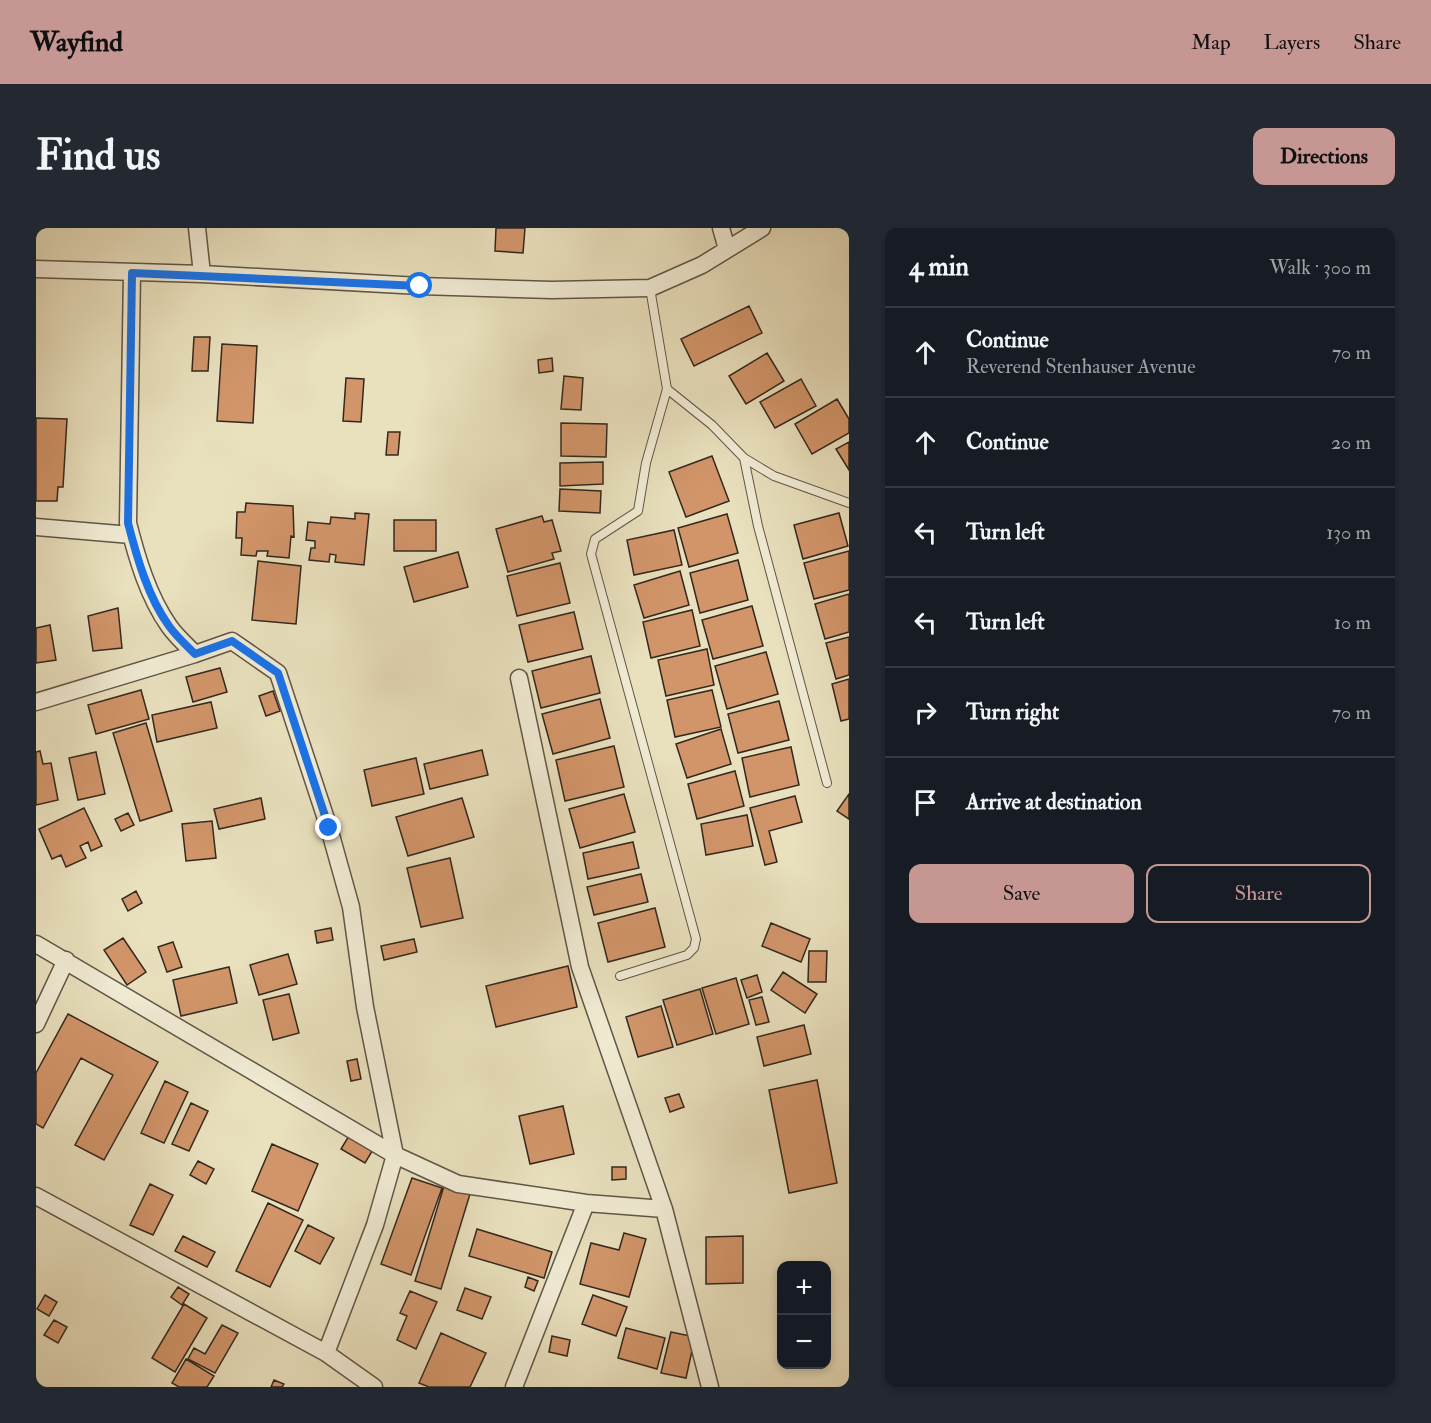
<!DOCTYPE html>
<meta charset="utf-8">
<style>
:root{--surface:#171b24;--page:#242831;--text:#f1f3f6;--muted:#9ea1a6;--line:#363941;--accent:#c59692}
body{margin:0;font-family:"IM FELL Double Pica",serif;background:var(--page);color:var(--text)}
.controls{position:absolute;right:18px;bottom:18px;display:grid;overflow:hidden;border-radius:12px;box-shadow:0 3px 9px #0003}
.controls button{width:54px;height:54px;display:grid;place-items:center;padding:0;border:0;border-bottom:2px solid var(--line);background:var(--surface);color:var(--text);font:30px sans-serif}
.stop{position:absolute;width:18px;height:18px;margin:-14px;border:4px solid #1a73e8;border-radius:50%;background:#fff}
.stop.end{background:#1a73e8;border-color:#fff;box-shadow:0 2px 6px #0008}
.list{margin:0;padding:0;list-style:none}
h2{display:flex;justify-content:space-between;align-items:center;height:78px;margin:0;padding:0 24px;font-size:26px}
h2 small{font-size:20px;font-weight:400;color:var(--muted)}
.list li{display:grid;grid-template-columns:39px 1fr auto;gap:18px;align-items:center;box-sizing:border-box;height:90px;padding:0 24px;border-top:2px solid var(--line)}
.list b{display:block;font-size:22px;white-space:nowrap}
.list p{margin:0;font-size:20px;white-space:nowrap;color:var(--muted)}
.list em{font-size:20px;font-style:normal;color:var(--muted)}
.actions{display:flex;gap:12px;padding:18px 24px}
.actions a{flex:1;padding:14px 0;border:2px solid var(--accent);border-radius:12px;text-align:center;font-size:21px;color:var(--accent)}
.actions .main{background:var(--accent);color:#111}
.icon{flex:none;width:33px;height:33px;fill:none;stroke:currentColor;stroke-width:2;stroke-linecap:round;stroke-linejoin:round}
.map{position:relative;flex:none;width:813px;height:1159px;overflow:hidden;border-radius:12px}
header{display:flex;align-items:center;gap:36px;box-sizing:border-box;height:84px;padding:0 30px;background:var(--accent);color:#111}
header strong{font-size:28px}
nav{display:flex;gap:33px;margin-inline-start:auto;font-size:21px}
.intro{display:flex;align-items:center;justify-content:space-between;box-sizing:border-box;height:144px;padding:0 36px}
h1{margin:0;font-size:42px}
.button{padding:15px 27px;border-radius:12px;background:var(--accent);color:#111;font-size:21px;font-weight:700}
main{display:flex;gap:36px;padding:0 36px}
aside{flex:1;background:var(--surface);border-radius:12px;box-shadow:0 3px 9px #0003}
.map>svg:first-child{display:block}
.building{fill:#d2956a;stroke:#33281e;stroke-width:1.5}
.lines{fill:none;stroke-linecap:round;stroke-linejoin:round}
.service-casing{stroke:#605646;stroke-width:10}
.minor-casing{stroke:#605646;stroke-width:19}
.service{stroke:#f1ebd4;stroke-width:8}
.minor{stroke:#f1ebd4;stroke-width:16}
.route{stroke:#1a73e8;stroke-width:8}
</style>
<header>
<strong>Wayfind</strong>
<nav><a>Map</a><a>Layers</a><a>Share</a></nav>
</header>
<div class="intro"><h1>Find us</h1><a class="button">Directions</a></div>
<main>
<div class="map">
<svg width="813" height="1159" viewBox="0 0 813 1159">
<rect width="100%" height="100%" fill="#e9e0bd"/>
<filter id="stains"><feTurbulence type="fractalNoise" baseFrequency=".00333" numOctaves="4"/><feColorMatrix values="0 0 0 0 .2 0 0 0 0 .09 0 0 0 0 .02 0 0 0 .5 -.17"/></filter>
<radialGradient id="worn" r=".72"><stop offset=".6" stop-color="#630" stop-opacity="0"/><stop offset="1" stop-color="#630" stop-opacity=".3"/></radialGradient>
<path class="building" d="M 460,0 L 489,0 L 487,25 L 459,23 Z
M 713,78 L 726,105 L 658,138 L 645,111 Z
M 158,109 L 174,109 L 172,143 L 156,143 Z
M 186,116 L 221,118 L 217,195 L 181,193 Z
M 731,125 L 748,153 L 710,176 L 693,148 Z
M 516,130 L 517,143 L 503,145 L 502,132 Z
M 528,148 L 547,150 L 545,182 L 525,181 Z
M 310,150 L 328,151 L 325,194 L 307,193 Z
M 765,151 L 780,178 L 739,200 L 724,174 Z
M 801,171 L 813,191 L 813,205 L 776,226 L 759,196 Z
M 0,190 L 31,191 L 27,259 L 22,259 L 21,273 L 0,273 Z
M 525,195 L 571,196 L 570,229 L 525,228 Z
M 352,204 L 364,204 L 362,227 L 350,227 Z
M 813,214 L 813,242 L 800,221 Z
M 676,228 L 693,273 L 650,289 L 633,244 Z
M 567,234 L 567,256 L 524,258 L 524,235 Z
M 524,261 L 565,263 L 564,285 L 523,283 Z
M 210,275 L 257,278 L 258,309 L 255,308 L 253,330 L 231,328 L 232,323 L 221,323 L 220,328 L 205,327 L 206,310 L 200,310 L 201,284 L 209,284 Z
M 319,285 L 333,286 L 328,337 L 299,334 L 300,327 L 294,326 L 293,334 L 273,332 L 275,320 L 279,320 L 279,313 L 270,312 L 272,294 L 294,296 L 295,289 L 319,291 Z
M 803,285 L 812,318 L 767,331 L 758,297 Z
M 691,286 L 702,325 L 653,339 L 642,300 Z
M 506,288 L 508,294 L 516,292 L 525,323 L 516,325 L 518,331 L 472,344 L 460,301 Z
M 358,292 L 400,292 L 400,323 L 358,323 Z
M 638,302 L 646,337 L 598,347 L 591,312 Z
M 813,323 L 813,362 L 778,371 L 768,335 Z
M 422,324 L 432,359 L 378,374 L 368,339 Z
M 702,332 L 712,372 L 664,385 L 654,345 Z
M 222,333 L 265,338 L 260,396 L 216,392 Z
M 524,335 L 534,375 L 481,388 L 471,348 Z
M 644,343 L 653,377 L 608,390 L 598,357 Z
M 813,366 L 813,404 L 789,411 L 779,376 Z
M 716,378 L 727,418 L 677,431 L 666,392 Z
M 82,380 L 86,420 L 57,423 L 52,388 Z
M 656,382 L 664,418 L 615,430 L 607,394 Z
M 538,384 L 547,421 L 492,434 L 483,397 Z
M 14,397 L 20,432 L 0,435 L 0,400 Z
M 813,409 L 813,447 L 800,451 L 790,415 Z
M 671,421 L 678,457 L 630,468 L 622,432 Z
M 730,424 L 742,466 L 691,481 L 679,438 Z
M 555,428 L 564,465 L 505,480 L 496,443 Z
M 184,440 L 191,464 L 157,474 L 150,449 Z
M 813,451 L 813,491 L 805,493 L 796,456 Z
M 105,462 L 113,491 L 60,506 L 52,477 Z
M 676,462 L 685,499 L 639,509 L 631,472 Z
M 237,463 L 244,483 L 230,488 L 223,468 Z
M 564,471 L 574,510 L 517,526 L 506,486 Z
M 743,473 L 753,512 L 702,525 L 692,486 Z
M 175,474 L 181,500 L 121,514 L 116,487 Z
M 110,495 L 136,583 L 104,593 L 77,505 Z
M 685,501 L 695,536 L 651,550 L 640,516 Z
M 578,518 L 588,559 L 529,573 L 520,532 Z
M 755,519 L 763,557 L 714,569 L 706,530 Z
M 446,522 L 452,547 L 394,561 L 388,536 Z
M 4,523 L 7,536 L 15,535 L 22,572 L 0,577 L 0,524 Z
M 60,524 L 69,566 L 42,572 L 33,530 Z
M 380,530 L 388,566 L 336,578 L 328,542 Z
M 699,543 L 708,578 L 661,591 L 652,556 Z
M 588,566 L 599,604 L 544,620 L 533,581 Z
M 813,566 L 813,591 L 801,583 Z
M 759,568 L 766,594 L 733,603 L 741,634 L 729,637 L 714,580 Z
M 225,570 L 229,591 L 183,601 L 178,581 Z
M 426,570 L 438,609 L 372,628 L 360,589 Z
M 48,580 L 66,618 L 55,623 L 52,614 L 44,618 L 50,630 L 30,639 L 25,627 L 16,631 L 3,601 Z
M 92,585 L 98,597 L 85,603 L 79,591 Z
M 711,587 L 717,618 L 670,627 L 665,596 Z
M 176,593 L 180,630 L 150,633 L 146,596 Z
M 597,614 L 603,640 L 552,651 L 547,625 Z
M 414,630 L 427,690 L 385,699 L 371,640 Z
M 605,646 L 612,674 L 558,687 L 551,659 Z
M 100,663 L 106,675 L 92,683 L 86,671 Z
M 619,680 L 629,719 L 572,734 L 562,695 Z
M 735,695 L 774,711 L 765,734 L 726,718 Z
M 295,700 L 297,712 L 281,715 L 279,703 Z
M 87,710 L 110,744 L 91,757 L 68,722 Z
M 378,711 L 381,724 L 348,732 L 345,718 Z
M 137,714 L 146,739 L 131,744 L 122,719 Z
M 773,723 L 791,723 L 790,754 L 772,754 Z
M 252,726 L 261,756 L 223,767 L 214,737 Z
M 532,738 L 541,779 L 460,799 L 450,758 Z
M 193,739 L 201,775 L 145,788 L 137,752 Z
M 747,744 L 781,766 L 769,785 L 735,762 Z
M 721,747 L 726,764 L 711,770 L 705,752 Z
M 700,750 L 713,796 L 680,806 L 666,760 Z
M 664,761 L 677,806 L 641,817 L 627,772 Z
M 253,766 L 263,805 L 237,812 L 227,772 Z
M 726,769 L 733,794 L 720,797 L 713,772 Z
M 625,778 L 637,819 L 602,829 L 590,789 Z
M 32,786 L 122,834 L 68,932 L 39,917 L 77,847 L 45,830 L 7,900 L 0,896 L 0,845 Z
M 768,797 L 775,826 L 728,838 L 721,809 Z
M 321,831 L 325,851 L 315,853 L 311,833 Z
M 781,852 L 801,955 L 753,965 L 733,862 Z
M 129,853 L 152,864 L 128,915 L 105,905 Z
M 643,866 L 648,879 L 634,884 L 629,870 Z
M 155,875 L 172,883 L 153,923 L 136,916 Z
M 527,878 L 538,926 L 494,936 L 483,888 Z
M 314,906 L 338,920 L 329,935 L 305,921 Z
M 236,916 L 282,936 L 262,983 L 216,963 Z
M 162,933 L 178,941 L 170,956 L 154,947 Z
M 576,939 L 590,939 L 590,951 L 576,952 Z
M 376,950 L 406,960 L 375,1047 L 345,1036 Z
M 114,956 L 137,967 L 117,1007 L 94,997 Z
M 408,958 L 434,966 L 405,1061 L 379,1053 Z
M 232,975 L 267,992 L 234,1059 L 200,1043 Z
M 272,997 L 298,1010 L 284,1036 L 259,1023 Z
M 441,1001 L 516,1024 L 508,1050 L 433,1028 Z
M 588,1005 L 610,1011 L 593,1069 L 544,1056 L 555,1015 L 583,1022 Z
M 147,1008 L 179,1024 L 171,1039 L 139,1023 Z
M 707,1008 L 707,1055 L 670,1056 L 670,1009 Z
M 492,1049 L 502,1053 L 498,1063 L 489,1059 Z
M 142,1059 L 153,1066 L 146,1077 L 135,1069 Z
M 429,1060 L 455,1069 L 446,1091 L 421,1082 Z
M 374,1063 L 401,1074 L 380,1121 L 361,1112 L 371,1088 L 364,1085 Z
M 9,1067 L 21,1074 L 13,1088 L 1,1081 Z
M 557,1067 L 591,1079 L 580,1108 L 546,1096 Z
M 148,1076 L 171,1090 L 139,1144 L 116,1130 Z
M 18,1092 L 31,1099 L 22,1115 L 8,1107 Z
M 186,1097 L 202,1105 L 179,1145 L 152,1131 L 158,1120 L 169,1126 Z
M 590,1100 L 629,1110 L 621,1141 L 582,1130 Z
M 635,1104 L 659,1109 L 650,1150 L 625,1145 Z
M 405,1105 L 450,1125 L 434,1159 L 393,1159 L 383,1155 Z
M 516,1108 L 534,1112 L 531,1128 L 513,1124 Z
M 150,1131 L 178,1148 L 171,1159 L 143,1159 L 136,1155 Z
M 238,1152 L 248,1156 L 246,1159 L 235,1159 Z"/>
<g class="lines">
<defs>
<path id="service" d="M 631,161 L 676,197 L 708,230 L 738,248 L 813,275
M 708,230 L 722,298 L 791,555
M 584,748 L 651,727 L 658,720 L 660,711 L 555,326 L 559,311 L 602,283 L 610,235 L 631,161 L 614,60"/>
<path id="minor" d="M 161,0 L 166,46
M 685,0 L 691,21
M 0,41 L 166,46 L 384,58 L 516,62 L 614,60 L 666,37 L 726,0
M 96,45 L 92,295 C 101,330 112,368 133,398 C 140,408 150,417 159,426 L 196,413 L 242,445 L 293,600 L 315,679 L 329,779 L 359,927 L 339,997 L 290,1125
M 0,299 L 95,307
M 483,450 L 544,739 L 628,981 L 674,1159
M 0,474 L 159,426
M 0,716 L 359,927 L 422,956 L 550,975 L 628,981
M 0,796 L 30,732
M 0,968 L 290,1125 L 338,1159
M 478,1159 L 550,975"/>
</defs>
<use href="#service" class="service-casing"/>
<use href="#minor" class="minor-casing"/>
<use href="#service" class="service"/>
<use href="#minor" class="minor"/>
</g>
<g class="lines">
<path class="route" d="M 293,600 L 242,445 L 196,413 L 159,426 C 150,417 140,408 133,398 C 112,369 101,330 92,295 L 96,45 L 384,58"/>
</g>
<rect width="100%" height="100%" filter="url(#stains)"/>
<rect width="100%" height="100%" fill="url(#worn)"/>
</svg>
<div class="controls">
<button>+</button>
<button>−</button>
</div>
<div class="stop" style="left:384px;top:58px"></div>
<div class="stop end" style="left:293px;top:600px"></div>
</div>
<aside>
<h2>4 min<small>Walk · 300 m</small></h2>
<ul class="list">
<li><svg class="icon" aria-label="ahead" viewBox="0 0 24 24"><path d="M12 20V5M6 11l6-6 6 6"/></svg><div><b>Continue</b><p>Reverend Stenhauser Avenue</p></div><em>70 m</em></li>
<li><svg class="icon" aria-label="ahead" viewBox="0 0 24 24"><path d="M12 20V5M6 11l6-6 6 6"/></svg><div><b>Continue</b></div><em>20 m</em></li>
<li><svg class="icon" aria-label="left" viewBox="0 0 24 24"><path d="M17 20v-9H6M10 6l-5 5 5 5"/></svg><div><b>Turn left</b></div><em>130 m</em></li>
<li><svg class="icon" aria-label="left" viewBox="0 0 24 24"><path d="M17 20v-9H6M10 6l-5 5 5 5"/></svg><div><b>Turn left</b></div><em>10 m</em></li>
<li><svg class="icon" aria-label="right" viewBox="0 0 24 24"><path d="M7 20v-9h11M14 6l5 5-5 5"/></svg><div><b>Turn right</b></div><em>70 m</em></li>
<li><svg class="icon" aria-label="arrive" viewBox="0 0 24 24"><path d="M6 21V4h12l-3 4 3 4H6"/></svg><div><b>Arrive at destination</b></div></li>
</ul>
<div class="actions"><a class="main">Save</a><a>Share</a></div>
</aside>
</main>
